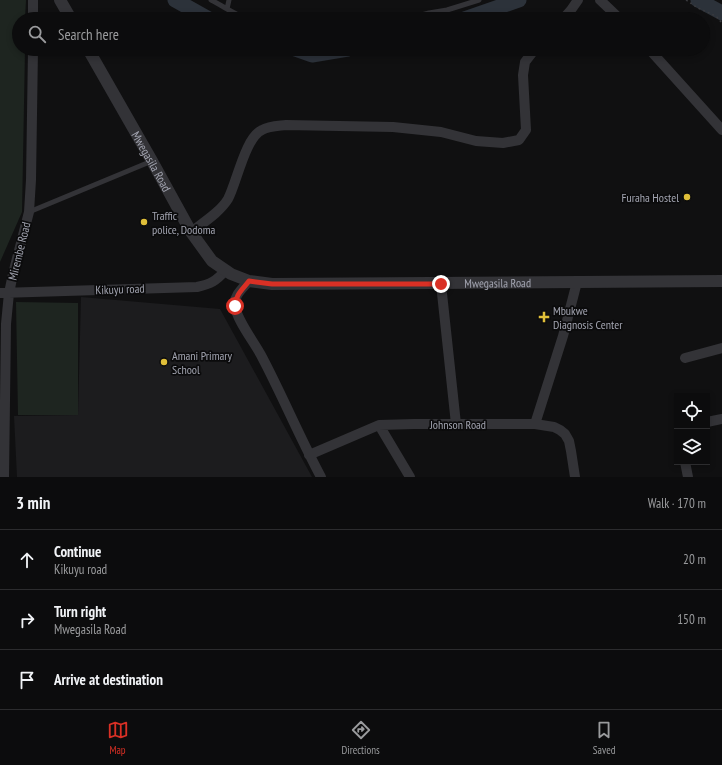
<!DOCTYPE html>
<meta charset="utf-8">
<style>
:root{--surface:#0c0c0d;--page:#151516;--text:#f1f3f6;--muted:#9a9b9d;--line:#2c2c2e;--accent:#d93025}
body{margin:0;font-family:"PT Sans Narrow",sans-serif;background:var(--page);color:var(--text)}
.controls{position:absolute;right:12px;bottom:12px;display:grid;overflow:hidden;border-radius:0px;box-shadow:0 2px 6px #0003}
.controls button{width:36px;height:36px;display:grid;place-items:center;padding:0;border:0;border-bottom:1px solid var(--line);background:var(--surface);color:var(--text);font:20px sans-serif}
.stop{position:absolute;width:12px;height:12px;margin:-9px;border:3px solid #d93025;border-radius:50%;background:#fff}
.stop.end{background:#d93025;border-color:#fff;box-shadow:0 1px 4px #0008}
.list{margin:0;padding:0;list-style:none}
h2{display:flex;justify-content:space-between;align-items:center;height:52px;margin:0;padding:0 16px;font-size:17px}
h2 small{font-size:13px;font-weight:400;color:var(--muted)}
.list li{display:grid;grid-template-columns:26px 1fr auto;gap:12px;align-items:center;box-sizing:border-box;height:60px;padding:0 16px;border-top:1px solid var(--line)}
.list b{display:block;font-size:15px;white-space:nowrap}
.list p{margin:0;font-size:13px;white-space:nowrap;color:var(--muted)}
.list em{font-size:13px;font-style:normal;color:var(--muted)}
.icon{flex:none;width:22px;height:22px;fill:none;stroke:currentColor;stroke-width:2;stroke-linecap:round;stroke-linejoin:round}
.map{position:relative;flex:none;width:722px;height:477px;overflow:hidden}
.search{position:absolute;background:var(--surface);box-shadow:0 2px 6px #0003;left:12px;right:12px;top:12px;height:44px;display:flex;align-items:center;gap:10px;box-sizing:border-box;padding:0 14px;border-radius:22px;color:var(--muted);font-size:15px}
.sheet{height:232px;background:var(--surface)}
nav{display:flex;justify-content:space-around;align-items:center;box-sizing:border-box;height:56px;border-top:1px solid var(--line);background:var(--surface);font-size:11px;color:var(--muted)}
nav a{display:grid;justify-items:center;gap:2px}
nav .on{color:var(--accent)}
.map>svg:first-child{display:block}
.built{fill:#1c1c1e}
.green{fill:#1e2520}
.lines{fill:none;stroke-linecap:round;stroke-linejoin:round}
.river{stroke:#2c323a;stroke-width:15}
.path{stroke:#393a3e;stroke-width:1.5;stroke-dasharray:2 3;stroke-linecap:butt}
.service{stroke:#333337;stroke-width:5}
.minor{stroke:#333337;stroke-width:10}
.tertiary{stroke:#333337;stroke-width:12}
.route{stroke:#d93025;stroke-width:5}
.poi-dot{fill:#e0bf39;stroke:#0b0b0c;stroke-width:1.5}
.labels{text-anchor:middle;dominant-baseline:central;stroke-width:3.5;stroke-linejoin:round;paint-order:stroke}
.street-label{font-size:12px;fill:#a2a4b0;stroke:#0b0b0c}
.poi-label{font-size:12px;fill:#a2a4b0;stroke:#0b0b0c;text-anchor:start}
</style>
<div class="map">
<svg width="722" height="477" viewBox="0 0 722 477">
<rect width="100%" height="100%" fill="#101011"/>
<path class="built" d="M 81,297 L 220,309 L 312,477 L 17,477 L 14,416 L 78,415 Z"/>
<path class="green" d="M 0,0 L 26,0 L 25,19 L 19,19 L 19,49 L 25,49 L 22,212 L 0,262 Z
M 16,302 L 78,303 L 78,415 L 18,415 Z"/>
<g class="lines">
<path class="river" d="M 175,0 L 209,19
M 698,0 L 722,13
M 464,19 L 519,0
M 295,49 L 312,55 L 348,49"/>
<path class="path" d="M 686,0 L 698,8 L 716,16 L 722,23"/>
<path class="service" d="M 211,0 C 223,6 234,14 247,19
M 227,9 L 229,0
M 407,19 L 429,13 L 447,10 L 479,0
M 29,212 L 152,161"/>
<path class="minor" d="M 600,0 L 620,19
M 33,19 L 33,0
M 563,19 L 571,10 L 578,0
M 649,49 L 722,130
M 191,232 C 204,222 220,212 228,199 C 237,182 245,138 262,130 C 269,126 278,126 286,125 L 393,127 L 441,132 L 476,141 L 503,143 L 519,140 L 526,130 L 523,75 L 525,62 L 535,49
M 249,281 C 243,288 233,296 235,306 C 237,321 255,343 262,357 C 283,397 300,438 321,477
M 441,284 L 456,424
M 0,293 L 197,287 C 211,284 216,281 226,270
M 685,358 L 722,348
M 707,422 L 722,419
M 535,424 L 563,336 L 577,282
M 379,425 L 410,477
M 309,455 L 379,425 L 414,424 L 535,424 L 554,427 L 560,430 L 565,434 L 569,441 L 571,451 L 575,477
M 685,462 L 688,477
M 4,477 L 6,324 L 9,293 L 13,274 L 29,212 L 31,180 L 33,49"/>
<g class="tertiary">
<path d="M 60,0 L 71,19"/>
<path id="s1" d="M 88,49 L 152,161 L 191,232 L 212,261 L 231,274 L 249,281 L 272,284 L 722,281"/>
</g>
</g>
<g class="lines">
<path class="route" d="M 235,306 C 235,295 243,289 249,281 L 272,284 L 441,284"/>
</g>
<g class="poi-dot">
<circle cx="687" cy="197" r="4"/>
<circle cx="144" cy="222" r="4"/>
<path d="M542 311h4v4h4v4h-4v4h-4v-4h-4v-4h4z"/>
<circle cx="164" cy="362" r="4"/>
</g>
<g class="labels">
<g class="street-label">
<text stroke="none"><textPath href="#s1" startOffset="129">Mwegasila Road</textPath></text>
<text transform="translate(19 251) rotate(-76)">Mirembe Road</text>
<text stroke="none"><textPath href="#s1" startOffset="537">Mwegasila Road</textPath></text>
<text transform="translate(120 289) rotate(-2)">Kikuyu road</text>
<text x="458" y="424">Johnson Road</text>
</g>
<g class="poi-label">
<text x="679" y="197" text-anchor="end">Furaha Hostel</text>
<text x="152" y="215">Traffic<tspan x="152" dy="14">police, Dodoma</tspan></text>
<text x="553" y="310">Mbukwe<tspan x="553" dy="14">Diagnosis Center</tspan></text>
<text x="172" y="355">Amani Primary<tspan x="172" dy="14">School</tspan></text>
</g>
</g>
</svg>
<div class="controls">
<button><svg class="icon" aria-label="locate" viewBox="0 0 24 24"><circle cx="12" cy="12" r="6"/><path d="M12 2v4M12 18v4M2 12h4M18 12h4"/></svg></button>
<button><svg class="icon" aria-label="layers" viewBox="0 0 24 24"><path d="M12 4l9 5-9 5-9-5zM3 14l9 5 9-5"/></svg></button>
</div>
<div class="stop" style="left:235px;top:306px"></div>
<div class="stop end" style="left:441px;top:284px"></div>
<div class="search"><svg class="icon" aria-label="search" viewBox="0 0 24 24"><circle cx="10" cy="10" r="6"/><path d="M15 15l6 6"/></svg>Search here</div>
</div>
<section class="sheet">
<h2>3 min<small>Walk · 170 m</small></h2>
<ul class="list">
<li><svg class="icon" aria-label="ahead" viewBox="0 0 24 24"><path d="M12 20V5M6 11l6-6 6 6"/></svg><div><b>Continue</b><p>Kikuyu road</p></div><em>20 m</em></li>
<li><svg class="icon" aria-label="right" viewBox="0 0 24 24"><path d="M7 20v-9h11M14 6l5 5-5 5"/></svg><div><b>Turn right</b><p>Mwegasila Road</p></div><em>150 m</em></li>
<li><svg class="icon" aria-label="arrive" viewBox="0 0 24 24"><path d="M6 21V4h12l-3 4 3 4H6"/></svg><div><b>Arrive at destination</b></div></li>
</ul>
</section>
<nav>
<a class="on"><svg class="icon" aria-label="map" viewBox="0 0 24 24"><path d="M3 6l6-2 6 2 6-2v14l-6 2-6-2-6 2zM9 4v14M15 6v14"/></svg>Map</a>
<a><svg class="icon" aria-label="directions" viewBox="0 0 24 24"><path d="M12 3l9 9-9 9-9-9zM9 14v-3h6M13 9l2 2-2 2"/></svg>Directions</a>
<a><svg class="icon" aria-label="saved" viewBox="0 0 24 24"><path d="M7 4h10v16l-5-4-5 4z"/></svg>Saved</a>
</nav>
